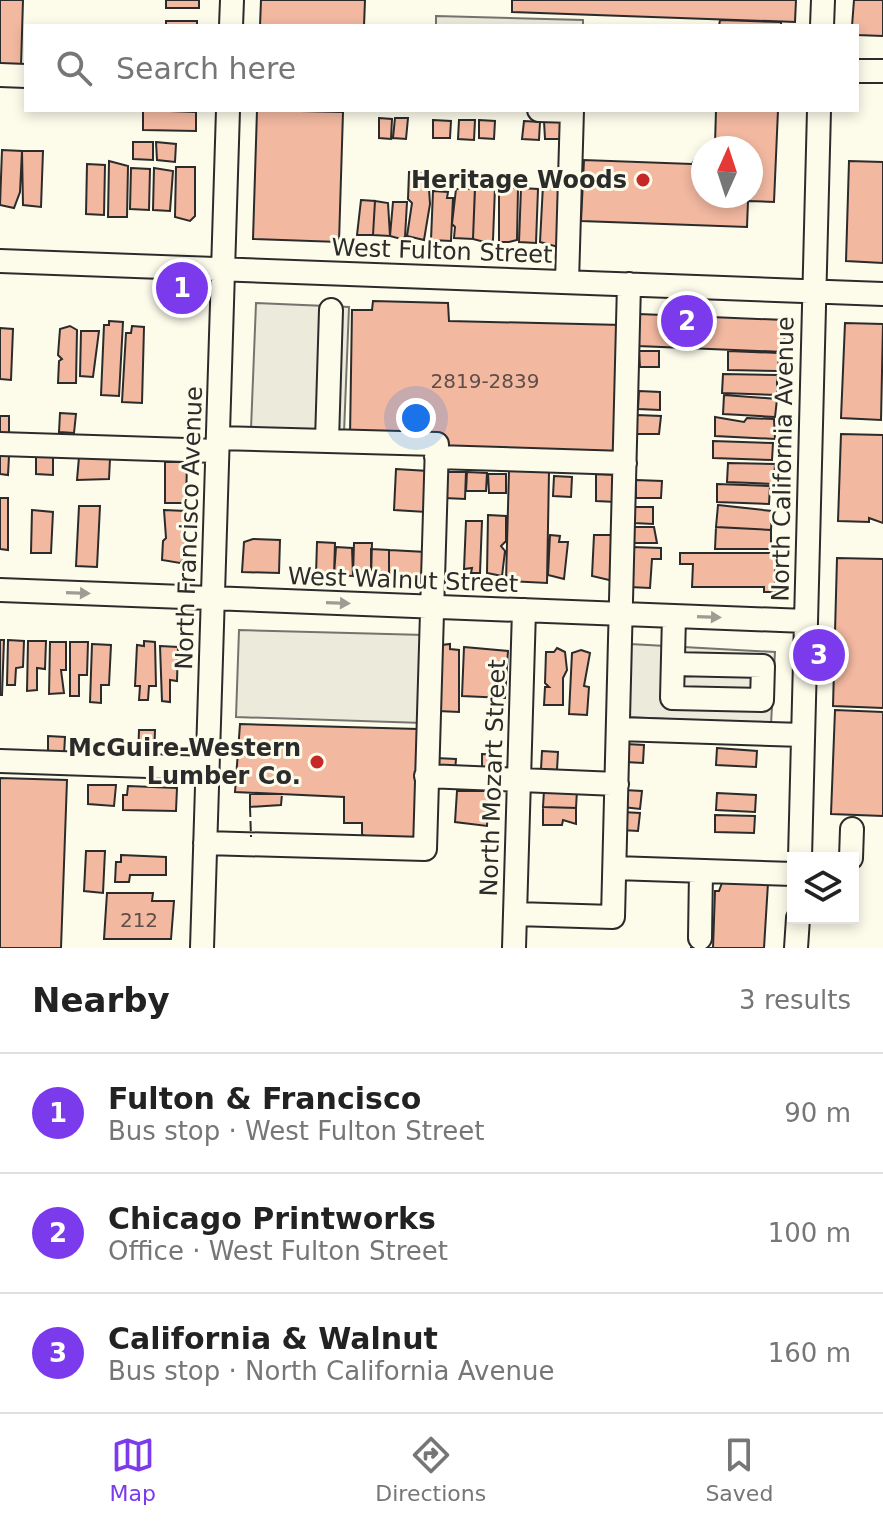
<!DOCTYPE html>
<meta charset="utf-8">
<style>
:root{--surface:#fff;--page:#f6f6f6;--text:#222;--muted:#767676;--line:#e0e0e0;--accent:#7c3aed}
body{margin:0;font-family:"DejaVu Sans",sans-serif;background:var(--page);color:var(--text)}
.controls{position:absolute;right:24px;bottom:24px;display:grid;overflow:hidden;border-radius:0px;box-shadow:0 4px 12px #0003}
.controls button{width:72px;height:72px;display:grid;place-items:center;padding:0;border:0;border-bottom:2px solid var(--line);background:var(--surface);color:var(--text);font:40px sans-serif}
.compass{position:absolute;left:691px;top:136px;width:72px;height:72px;border-radius:50%;background:var(--surface);box-shadow:0 4px 12px #0003;rotate:3deg}
.you{position:absolute;left:416px;top:418px;width:28px;height:28px;margin:-20px;border:6px solid #fff;border-radius:50%;background:#1a73e8;box-shadow:0 0 0 12px #1a73e833}
.badge{display:grid;place-items:center;width:52px;height:52px;border-radius:50%;background:var(--accent);color:#fff;font-size:26px;font-weight:700}
.pin{position:absolute;translate:-50% -50%;border:4px solid #fff;box-shadow:0 2px 8px #0006}
.list{margin:0;padding:0;list-style:none}
h2{display:flex;justify-content:space-between;align-items:center;height:104px;margin:0;padding:0 32px;font-size:34px}
h2 small{font-size:26px;font-weight:400;color:var(--muted)}
.list li{display:grid;grid-template-columns:52px 1fr auto;gap:24px;align-items:center;box-sizing:border-box;height:120px;padding:0 32px;border-top:2px solid var(--line)}
.list b{display:block;font-size:30px;white-space:nowrap}
.list p{margin:0;font-size:26px;white-space:nowrap;color:var(--muted)}
.list em{font-size:26px;font-style:normal;color:var(--muted)}
.icon{flex:none;width:44px;height:44px;fill:none;stroke:currentColor;stroke-width:2;stroke-linecap:round;stroke-linejoin:round}
.map{position:relative;flex:none;width:883px;height:948px;overflow:hidden}
.search{position:absolute;background:var(--surface);box-shadow:0 4px 12px #0003;left:24px;right:24px;top:24px;height:88px;display:flex;align-items:center;gap:20px;box-sizing:border-box;padding:0 28px;border-radius:0px;color:var(--muted);font-size:30px}
.sheet{height:464px;background:var(--surface)}
nav{display:flex;justify-content:space-around;align-items:center;box-sizing:border-box;height:112px;border-top:2px solid var(--line);background:var(--surface);font-size:22px;color:var(--muted)}
nav a{display:grid;justify-items:center;gap:4px}
nav .on{color:var(--accent)}
.map>svg:first-child{display:block}
.green{fill:#ecebdb;stroke:#74746e;stroke-width:2}
.parking{fill:#eceadb;stroke:#74746e;stroke-width:2}
.building{fill:#f2b8a0;stroke:#2b2b2b;stroke-width:2;fill-rule:evenodd}
.lines{fill:none;stroke-linecap:round;stroke-linejoin:round}
.minor-casing{stroke:#2b2b2b;stroke-width:26}
.minor{stroke:#fdfbea;stroke-width:22}
.fence{stroke:#2b2b2b;stroke-width:2;stroke-dasharray:10 4;stroke-linecap:butt}
.oneway{fill:#9e9d94}
.poi-dot{fill:#c62828;stroke:#fdfbea;stroke-width:3}
.labels{text-anchor:middle;dominant-baseline:central;stroke-width:6;stroke-linejoin:round;paint-order:stroke}
.number-label{font-size:20px;fill:#5d4e48}
.poi-label{font-size:24px;font-weight:bold;fill:#2b2b2b;stroke:#fdfbea;text-anchor:end}
.street-label{font-size:24px;fill:#2b2b2b;stroke:#fdfbea}
</style>
<div class="map">
<svg width="883" height="948" viewBox="0 0 883 948">
<rect width="100%" height="100%" fill="#fdfbea"/>
<path class="green" d="M 239,630 L 425,635 L 423,723 L 236,717 Z"/>
<path class="parking" d="M 436,16 L 583,20 L 583,26 L 436,26 Z
M 256,303 L 349,307 L 344,433 L 251,429 Z
M 630,644 L 775,652 L 771,724 L 626,717 Z"/>
<path class="building" d="M 0,0 L 23,0 L 21,67 L 0,66 Z
M 166,0 L 199,0 L 199,8 L 166,8 Z
M 261,0 L 365,0 L 364,26 L 260,26 Z
M 512,0 L 796,0 L 795,22 L 512,12 Z
M 854,0 L 883,0 L 883,36 L 857,35 L 857,26 L 852,26 Z
M 720,20 L 781,22 L 781,26 L 719,26 Z
M 166,21 L 197,21 L 197,26 L 166,26 Z
M 143,110 L 196,112 L 196,131 L 143,130 Z
M 257,110 L 343,112 L 339,242 L 253,239 Z
M 716,110 L 778,110 L 774,202 L 748,201 L 747,227 L 581,221 L 584,160 L 692,164 L 702,148 L 715,144 ZM 703,148 L 751,148 L 751,196 L 703,196 Z
M 379,118 L 392,119 L 391,139 L 379,138 Z
M 395,118 L 408,118 L 406,139 L 393,138 Z
M 433,120 L 451,121 L 450,138 L 433,138 Z
M 459,120 L 475,120 L 474,140 L 458,139 Z
M 479,120 L 495,121 L 494,139 L 479,138 Z
M 524,121 L 540,122 L 539,140 L 522,139 Z
M 544,121 L 563,122 L 562,139 L 545,139 Z
M 133,142 L 153,142 L 153,160 L 133,159 Z
M 156,142 L 176,144 L 175,162 L 157,160 Z
M 2,150 L 22,151 L 20,192 L 14,208 L 0,205 Z
M 22,151 L 43,151 L 41,207 L 23,205 Z
M 109,161 L 128,166 L 127,217 L 108,217 Z
M 849,161 L 883,162 L 883,263 L 846,261 Z
M 87,164 L 105,165 L 104,215 L 86,214 Z
M 176,167 L 195,167 L 195,216 L 190,221 L 175,217 Z
M 131,168 L 150,169 L 149,210 L 130,209 Z
M 154,168 L 173,171 L 170,211 L 153,210 Z
M 409,172 L 428,173 L 430,204 L 424,240 L 407,236 L 412,203 L 408,199 Z
M 543,185 L 561,186 L 558,247 L 540,242 Z
M 475,186 L 495,187 L 493,240 L 488,243 L 473,239 Z
M 499,188 L 518,188 L 517,240 L 509,242 L 499,242 Z
M 521,188 L 538,189 L 536,243 L 519,242 Z
M 456,189 L 475,189 L 473,239 L 454,238 L 455,227 L 452,224 Z
M 433,191 L 448,192 L 447,198 L 453,198 L 451,241 L 431,240 Z
M 361,200 L 375,201 L 373,235 L 357,235 Z
M 375,201 L 388,203 L 390,236 L 373,235 Z
M 393,202 L 407,202 L 405,237 L 401,239 L 390,236 Z
M 373,301 L 448,303 L 449,321 L 622,325 L 616,456 L 445,450 L 350,436 L 352,310 L 372,310 Z
M 639,314 L 785,320 L 784,352 L 638,346 Z
M 109,321 L 123,322 L 119,396 L 101,395 L 104,325 L 109,325 Z
M 845,323 L 883,324 L 881,420 L 841,418 Z
M 70,326 L 77,330 L 76,383 L 58,383 L 59,361 L 62,359 L 58,355 L 60,329 Z
M 132,326 L 144,327 L 142,403 L 122,402 L 126,333 L 131,333 Z
M 0,328 L 13,329 L 11,380 L 0,379 Z
M 81,331 L 99,331 L 93,377 L 80,376 Z
M 639,351 L 659,351 L 659,367 L 640,367 Z
M 728,351 L 779,353 L 778,371 L 728,370 Z
M 723,374 L 777,375 L 777,395 L 722,393 Z
M 639,391 L 660,392 L 660,410 L 638,409 Z
M 724,395 L 777,399 L 775,417 L 723,414 Z
M 60,413 L 76,414 L 74,433 L 59,432 Z
M 637,415 L 661,416 L 659,434 L 636,434 Z
M 0,416 L 9,416 L 9,433 L 0,433 Z
M 715,417 L 744,422 L 747,418 L 774,419 L 775,439 L 715,436 Z
M 841,434 L 883,435 L 883,523 L 869,518 L 869,522 L 838,521 Z
M 713,441 L 773,443 L 772,460 L 713,458 Z
M 0,456 L 9,456 L 8,475 L 0,474 Z
M 36,456 L 53,457 L 53,475 L 36,474 Z
M 79,457 L 110,459 L 109,479 L 77,480 Z
M 165,462 L 187,462 L 186,503 L 165,503 Z
M 728,463 L 775,464 L 774,484 L 727,482 Z
M 396,469 L 428,471 L 426,512 L 394,510 Z
M 509,470 L 549,471 L 547,583 L 506,581 Z
M 446,472 L 466,472 L 465,499 L 445,498 Z
M 467,472 L 487,473 L 486,491 L 466,491 Z
M 488,474 L 506,474 L 506,493 L 489,493 Z
M 596,474 L 617,475 L 616,502 L 596,501 Z
M 554,476 L 572,477 L 571,497 L 553,496 Z
M 636,480 L 662,481 L 661,498 L 636,498 Z
M 717,484 L 770,486 L 769,504 L 717,502 Z
M 0,498 L 8,498 L 8,550 L 0,549 Z
M 718,505 L 772,511 L 771,530 L 716,527 Z
M 79,506 L 100,506 L 97,567 L 76,566 Z
M 635,507 L 653,507 L 653,524 L 634,523 Z
M 32,510 L 53,512 L 51,553 L 31,553 Z
M 164,510 L 186,511 L 184,559 L 180,563 L 162,560 L 163,541 L 166,538 Z
M 488,515 L 506,516 L 506,541 L 501,546 L 505,551 L 502,576 L 487,573 Z
M 466,521 L 482,521 L 480,573 L 471,573 L 472,568 L 464,569 Z
M 634,527 L 654,527 L 657,543 L 634,543 Z
M 716,527 L 771,530 L 771,549 L 715,549 Z
M 550,535 L 560,536 L 559,542 L 568,542 L 564,579 L 548,575 Z
M 594,535 L 615,535 L 614,578 L 609,580 L 592,576 Z
M 253,539 L 280,540 L 279,573 L 242,572 L 244,542 Z
M 317,542 L 335,543 L 334,575 L 316,575 Z
M 354,543 L 372,543 L 371,577 L 353,576 Z
M 336,547 L 352,548 L 353,576 L 334,575 Z
M 632,547 L 661,548 L 661,559 L 652,559 L 650,588 L 630,587 Z
M 371,549 L 389,550 L 389,577 L 371,577 Z
M 389,550 L 426,552 L 425,579 L 389,577 Z
M 680,553 L 775,553 L 775,592 L 764,592 L 764,587 L 692,587 L 693,564 L 680,564 Z
M 837,558 L 883,559 L 883,708 L 833,706 Z
M 0,640 L 4,640 L 2,695 L 0,695 Z
M 8,640 L 24,641 L 23,667 L 16,668 L 15,685 L 7,685 Z
M 28,641 L 46,641 L 45,669 L 37,668 L 37,690 L 27,691 Z
M 144,641 L 155,642 L 156,686 L 149,686 L 148,700 L 139,700 L 140,686 L 135,686 L 137,645 L 144,646 Z
M 50,642 L 66,642 L 66,670 L 61,670 L 64,693 L 49,694 Z
M 70,642 L 88,642 L 87,675 L 79,675 L 79,696 L 70,696 Z
M 92,644 L 111,645 L 109,685 L 101,685 L 101,703 L 90,702 Z
M 450,644 L 450,649 L 459,650 L 459,712 L 438,711 L 442,645 Z
M 160,646 L 178,647 L 177,681 L 170,680 L 170,702 L 162,701 Z
M 464,647 L 508,651 L 505,698 L 462,696 Z
M 557,648 L 565,652 L 567,670 L 563,678 L 563,705 L 544,705 L 545,687 L 549,687 L 545,683 L 546,652 L 554,652 Z
M 581,650 L 590,653 L 584,686 L 589,687 L 587,715 L 569,714 L 572,653 Z
M 835,710 L 883,712 L 883,816 L 831,814 Z
M 240,724 L 418,729 L 414,843 L 373,842 L 362,834 L 362,823 L 344,823 L 344,797 L 235,792 Z
M 139,730 L 155,730 L 154,758 L 138,758 Z
M 48,736 L 65,737 L 64,755 L 48,754 Z
M 626,744 L 644,745 L 643,763 L 625,762 Z
M 717,748 L 757,751 L 756,767 L 716,765 Z
M 542,751 L 558,752 L 557,770 L 541,769 Z
M 482,754 L 502,755 L 502,773 L 482,772 Z
M 436,758 L 456,759 L 455,771 L 435,769 Z
M 0,778 L 67,780 L 61,948 L 0,948 Z
M 88,785 L 116,785 L 114,806 L 88,804 Z
M 128,786 L 177,788 L 176,811 L 123,810 L 123,795 L 127,795 Z
M 544,790 L 577,790 L 576,808 L 543,807 Z
M 624,790 L 642,791 L 640,809 L 623,807 Z
M 457,791 L 489,791 L 487,826 L 455,822 Z
M 717,793 L 756,795 L 755,812 L 716,810 Z
M 250,794 L 282,794 L 281,805 L 250,807 Z
M 543,807 L 576,808 L 576,824 L 563,820 L 562,825 L 543,825 Z
M 622,812 L 640,813 L 638,831 L 621,830 Z
M 715,815 L 755,816 L 754,833 L 715,832 Z
M 86,851 L 105,851 L 103,893 L 84,891 Z
M 121,855 L 166,857 L 166,875 L 130,875 L 129,882 L 115,882 L 116,862 L 121,862 Z
M 723,880 L 768,883 L 764,948 L 690,948 L 713,948 L 715,891 L 719,891 Z
M 107,893 L 153,893 L 152,901 L 174,901 L 171,939 L 104,939 Z"/>
<g class="lines">
<defs>
<path id="minor" d="M 231,26 L 232,0
M 822,26 L 823,0
M 857,71 L 883,71
M 0,75 L 26,76
M 539,110 L 572,111
M 0,261 L 883,294
M 567,282 L 572,110
M 327,441 L 331,310
M 0,444 L 217,451
M 436,457 L 625,463
M 0,590 L 805,621
M 673,664 L 763,666 L 762,700 L 672,698 L 674,616
M 618,729 L 803,735
M 0,761 L 207,768
M 426,776 L 617,784
M 205,843 L 425,849 L 437,444 L 218,438
M 800,858 L 819,110
M 851,858 L 852,829
M 615,868 L 793,874
M 516,914 L 613,917 L 629,284
M 700,938 L 701,871
M 202,948 L 228,110
M 514,948 L 524,610
M 796,948 L 798,918"/>
</defs>
<use href="#minor" class="minor-casing"/>
<use href="#minor" class="minor"/>
<path class="fence" d="M 250,807 L 251,837"/>
</g>
<defs><path id="oneway-solid" d="M-6-.8H1V-3.2L6.5 0L1 3.2V.8H-6Z" transform="scale(2)"/></defs>
<g class="oneway">
<use href="#oneway-solid" transform="translate(78 593) rotate(2)"/>
<use href="#oneway-solid" transform="translate(338 603) rotate(2)"/>
<use href="#oneway-solid" transform="translate(709 617) rotate(2)"/>
</g>
<g class="poi-dot">
<circle cx="643" cy="180" r="8"/>
<circle cx="317" cy="762" r="8"/>
</g>
<g class="labels">
<g class="number-label">
<text x="485" y="381">2819-2839</text>
<text x="139" y="920">212</text>
</g>
<g class="poi-label">
<text x="627" y="180">Heritage Woods</text>
<text x="301" y="748">McGuire-Western<tspan x="301" dy="28">Lumber Co.</tspan></text>
</g>
<g class="street-label">
<text transform="translate(442 251) rotate(2)">West Fulton Street</text>
<text transform="translate(783 459) rotate(-89)">North California Avenue</text>
<text transform="translate(189 528) rotate(-88)">North Francisco Avenue</text>
<text transform="translate(403 580) rotate(2)">West Walnut Street</text>
<text transform="translate(493 778) rotate(-88)">North Mozart Street</text>
</g>
</g>
</svg>
<div class="controls">
<button><svg class="icon" aria-label="layers" viewBox="0 0 24 24"><path d="M12 4l9 5-9 5-9-5zM3 14l9 5 9-5"/></svg></button>
</div>
<svg class="compass" viewBox="-18 -18 36 36"><path d="M0-13l5 13h-10z" fill="#e53935"/><path d="M0 13l5-13h-10z" fill="#767676"/></svg>
<div class="you"></div>
<div class="pin badge" style="left:182px;top:288px">1</div>
<div class="pin badge" style="left:687px;top:321px">2</div>
<div class="pin badge" style="left:819px;top:655px">3</div>
<div class="search"><svg class="icon" aria-label="search" viewBox="0 0 24 24"><circle cx="10" cy="10" r="6"/><path d="M15 15l6 6"/></svg>Search here</div>
</div>
<section class="sheet">
<h2>Nearby<small>3 results</small></h2>
<ul class="list">
<li><span class="badge">1</span><div><b>Fulton &amp; Francisco</b><p>Bus stop · West Fulton Street</p></div><em>90 m</em></li>
<li><span class="badge">2</span><div><b>Chicago Printworks</b><p>Office · West Fulton Street</p></div><em>100 m</em></li>
<li><span class="badge">3</span><div><b>California &amp; Walnut</b><p>Bus stop · North California Avenue</p></div><em>160 m</em></li>
</ul>
</section>
<nav>
<a class="on"><svg class="icon" aria-label="map" viewBox="0 0 24 24"><path d="M3 6l6-2 6 2 6-2v14l-6 2-6-2-6 2zM9 4v14M15 6v14"/></svg>Map</a>
<a><svg class="icon" aria-label="directions" viewBox="0 0 24 24"><path d="M12 3l9 9-9 9-9-9zM9 14v-3h6M13 9l2 2-2 2"/></svg>Directions</a>
<a><svg class="icon" aria-label="saved" viewBox="0 0 24 24"><path d="M7 4h10v16l-5-4-5 4z"/></svg>Saved</a>
</nav>
